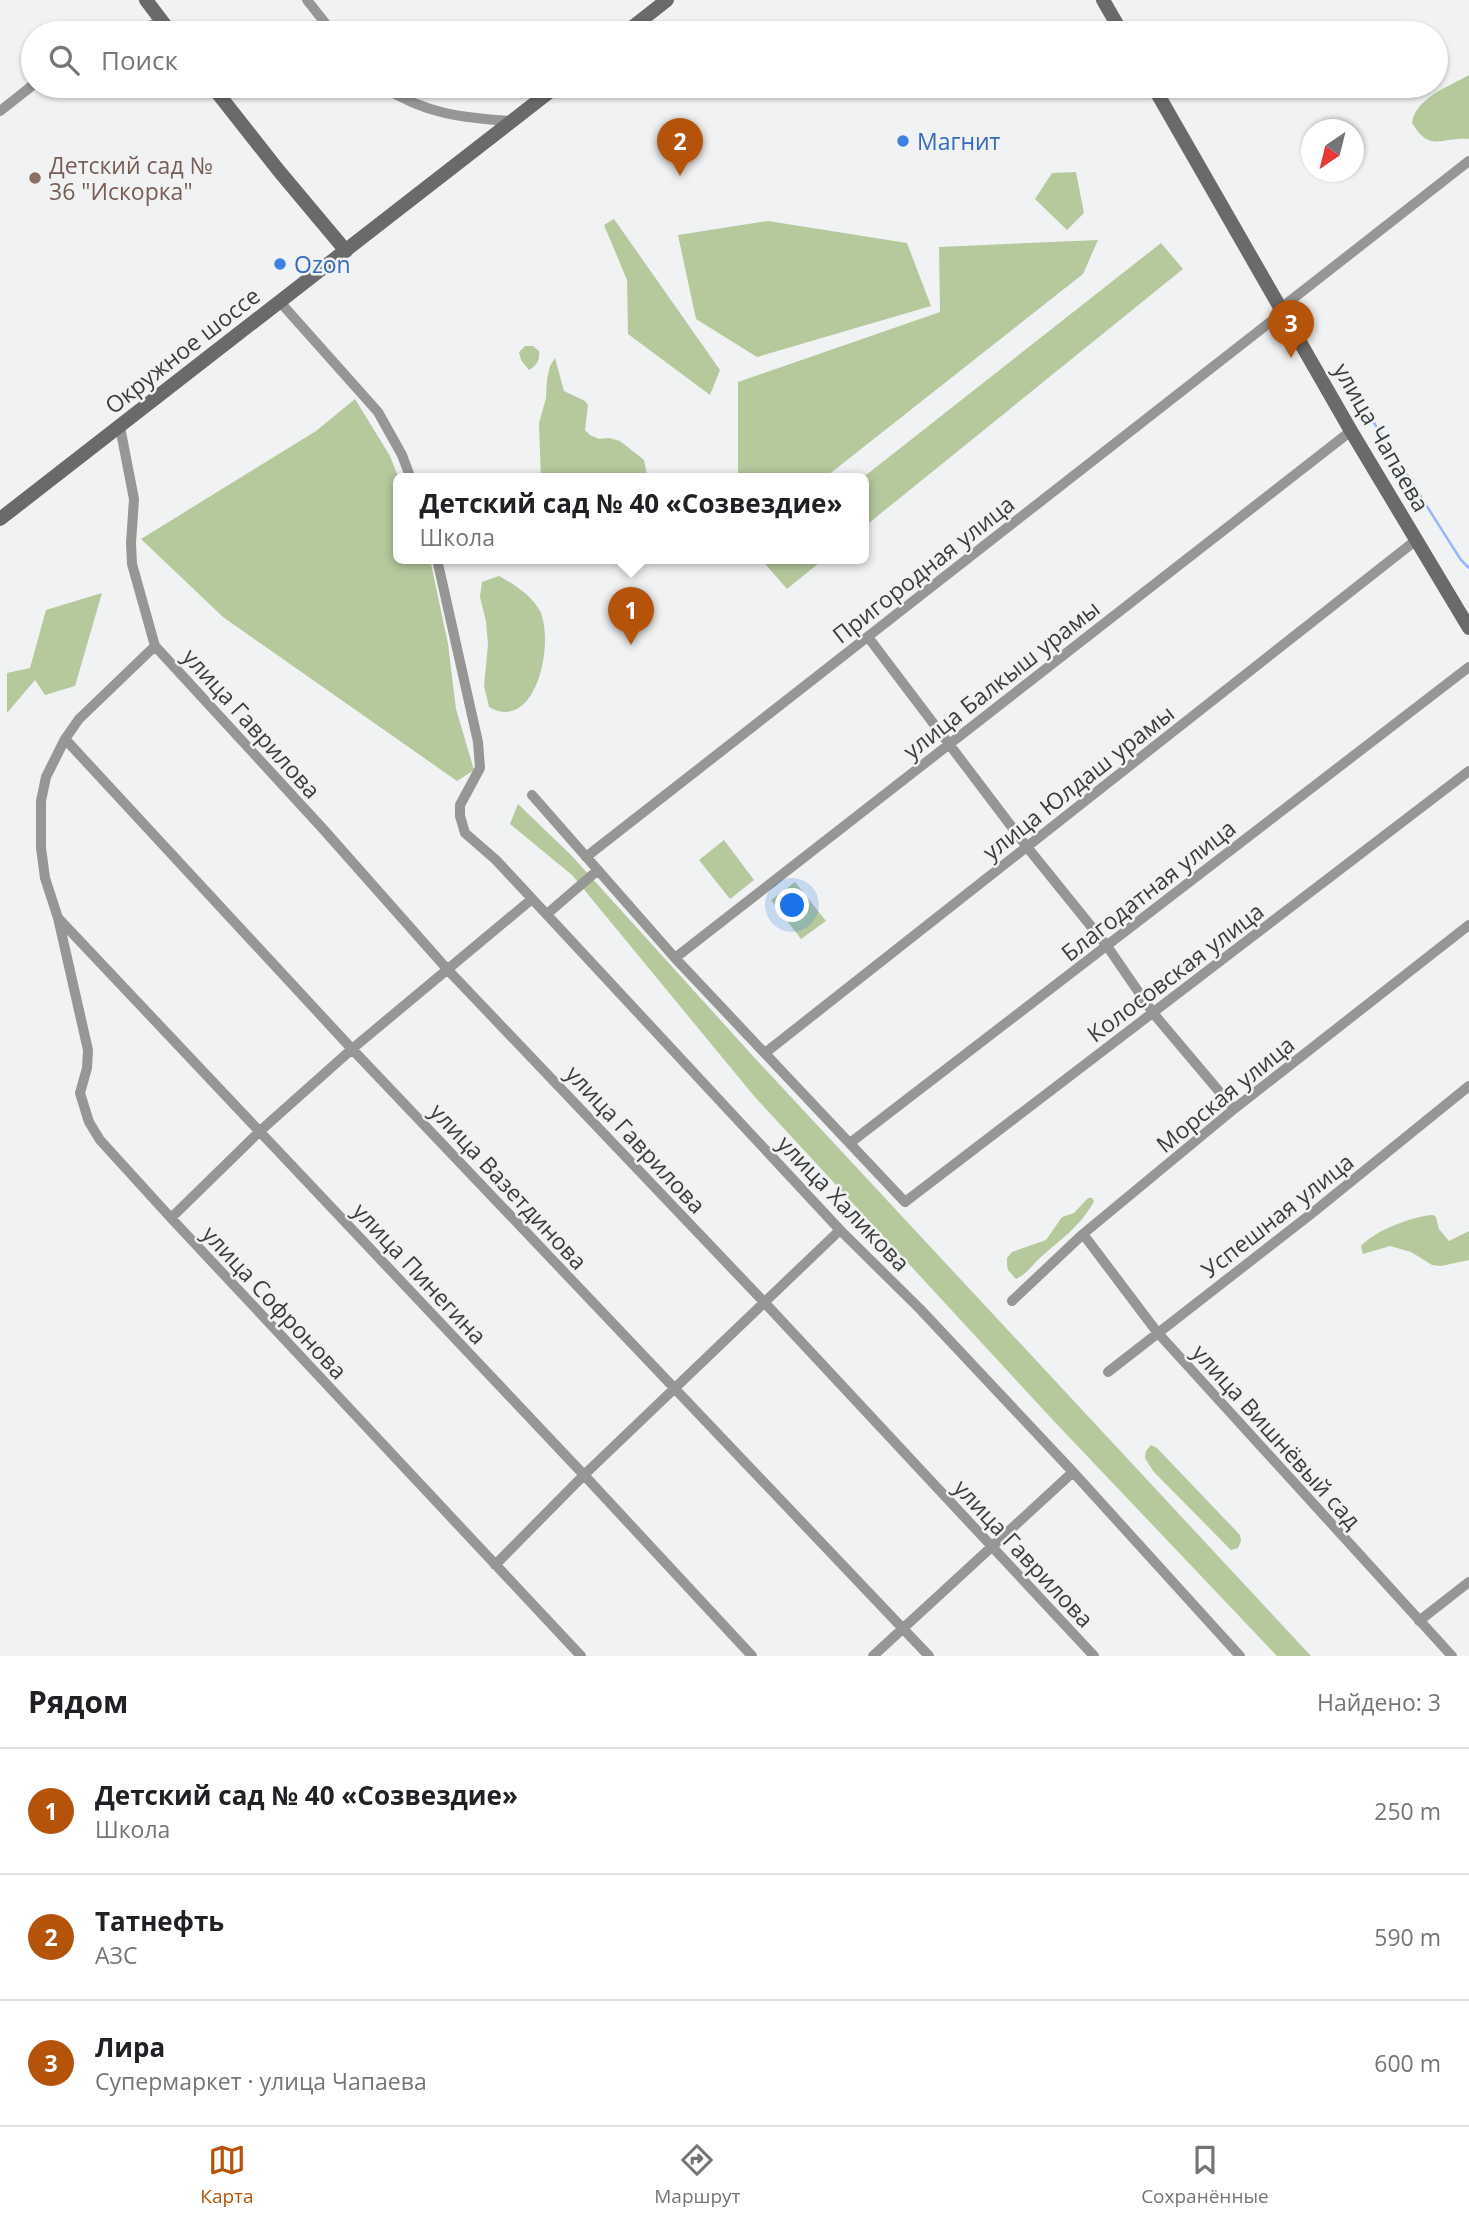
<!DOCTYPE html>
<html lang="ru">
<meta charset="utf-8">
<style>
:root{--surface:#fff;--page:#f6f6f6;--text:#202124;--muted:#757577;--line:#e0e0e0;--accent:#b45309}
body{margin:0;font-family:"Open Sans",sans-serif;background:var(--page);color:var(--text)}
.compass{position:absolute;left:1301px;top:119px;width:63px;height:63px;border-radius:50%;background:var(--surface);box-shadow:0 2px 5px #0004;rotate:215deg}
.you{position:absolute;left:793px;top:906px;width:24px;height:24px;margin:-18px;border:5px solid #fff;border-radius:50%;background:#1a73e8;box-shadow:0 0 0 10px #1a73e833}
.badge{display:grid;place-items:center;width:46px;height:46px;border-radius:50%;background:var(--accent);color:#fff;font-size:23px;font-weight:700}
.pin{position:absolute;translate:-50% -58px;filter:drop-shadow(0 2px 4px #0008)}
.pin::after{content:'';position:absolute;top:37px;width:24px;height:21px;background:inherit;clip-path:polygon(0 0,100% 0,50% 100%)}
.popup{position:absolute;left:393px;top:473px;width:476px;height:91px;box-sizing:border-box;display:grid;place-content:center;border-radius:10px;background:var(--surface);filter:drop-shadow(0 2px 5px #0005);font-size:23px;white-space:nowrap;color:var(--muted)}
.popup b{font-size:26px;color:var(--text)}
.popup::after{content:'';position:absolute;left:50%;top:100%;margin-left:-14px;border:14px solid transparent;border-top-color:var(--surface)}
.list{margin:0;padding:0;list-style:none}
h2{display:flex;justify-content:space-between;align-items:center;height:91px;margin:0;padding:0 28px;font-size:30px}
h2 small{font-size:23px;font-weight:400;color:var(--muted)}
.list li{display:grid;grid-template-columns:46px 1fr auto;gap:21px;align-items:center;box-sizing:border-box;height:126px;padding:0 28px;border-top:2px solid var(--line)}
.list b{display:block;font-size:26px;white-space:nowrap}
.list p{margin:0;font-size:23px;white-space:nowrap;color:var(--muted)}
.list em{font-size:23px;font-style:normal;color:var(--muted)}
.icon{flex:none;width:38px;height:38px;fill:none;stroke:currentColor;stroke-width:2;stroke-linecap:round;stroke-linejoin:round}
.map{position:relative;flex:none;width:1469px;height:1656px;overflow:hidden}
.search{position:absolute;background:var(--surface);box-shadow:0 2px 5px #0004;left:21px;right:21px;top:21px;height:77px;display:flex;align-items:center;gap:18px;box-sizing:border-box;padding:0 24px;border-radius:38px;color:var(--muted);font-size:26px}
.sheet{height:469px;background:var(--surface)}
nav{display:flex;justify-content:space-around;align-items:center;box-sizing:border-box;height:98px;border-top:2px solid var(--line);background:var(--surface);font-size:19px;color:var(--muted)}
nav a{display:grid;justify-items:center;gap:4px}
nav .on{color:var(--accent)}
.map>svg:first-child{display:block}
.green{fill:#b5c99d}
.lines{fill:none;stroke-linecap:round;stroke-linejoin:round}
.stream{stroke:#97b8f7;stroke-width:2.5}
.street{stroke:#969695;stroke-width:10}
.secondary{stroke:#6b6a6a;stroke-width:14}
.shop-dot{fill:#3f7fe0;stroke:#f1f2f3;stroke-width:2.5}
.education-dot{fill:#8d6e63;stroke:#f1f2f3;stroke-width:2.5}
.labels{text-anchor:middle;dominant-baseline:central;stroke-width:5;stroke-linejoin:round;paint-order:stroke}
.shop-label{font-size:23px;fill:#366cbe;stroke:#f1f2f3;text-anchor:start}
.education-label{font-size:23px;fill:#785e54;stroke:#f1f2f3;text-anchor:start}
.street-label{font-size:23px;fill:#3c3d3d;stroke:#f1f2f3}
</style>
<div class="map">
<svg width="1469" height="1656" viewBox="0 0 1469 1656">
<rect width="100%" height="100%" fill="#f1f2f3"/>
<path class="green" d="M 1469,75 L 1469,139 C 1441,137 1430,153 1412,123 C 1415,98 1450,86 1469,75 Z
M 1076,172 L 1084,213 L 1067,230 L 1035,199 L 1052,173 Z
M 614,219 L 720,370 L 710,395 L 628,334 L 627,280 L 604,225 Z
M 768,221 L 907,243 L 931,306 L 757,357 L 696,319 L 678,235 Z
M 1098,240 L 1083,274 L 823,479 L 738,479 L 738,382 L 940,312 L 939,247 Z
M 1161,243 L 1183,269 L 864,527 L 864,479 L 861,479 Z
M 525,346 L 533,346 L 539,351 C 540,361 537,365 529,370 L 521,360 L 519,352 Z
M 555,358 L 564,391 L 585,401 L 588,405 L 585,430 L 590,435 L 599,439 L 609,438 L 620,441 L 644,460 L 648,479 L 541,479 L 539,423 L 546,398 L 547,379 L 550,366 Z
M 355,399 L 390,456 L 399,479 L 398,559 L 430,559 L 448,644 L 456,709 L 474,770 L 457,781 L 223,617 L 141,539 L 316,431 Z
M 761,559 L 824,559 L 787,589 Z
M 499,576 C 514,584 532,596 540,611 C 555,643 536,734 489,707 L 484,686 L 488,645 L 486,621 L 480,597 L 482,582 Z
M 102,593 L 75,686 L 45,695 L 35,680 L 7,713 L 7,673 L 30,668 L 46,610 Z
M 518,804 L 572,856 L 752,1055 L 1311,1656 L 1277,1656 L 1051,1418 L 754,1096 L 572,875 L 510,824 Z
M 724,840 L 754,880 L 730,899 L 699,860 Z
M 795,882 L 826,921 L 801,939 L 771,900 Z
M 1088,1198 L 1092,1198 L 1094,1201 C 1082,1225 1060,1240 1041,1257 C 1032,1265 1027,1274 1016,1279 L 1008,1270 L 1007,1265 L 1007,1258 L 1012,1252 L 1046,1240 L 1062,1217 L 1074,1213 Z
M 1433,1215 L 1436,1217 L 1439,1229 L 1449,1241 L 1469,1231 L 1469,1260 L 1441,1266 L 1432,1265 L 1411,1252 L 1390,1246 L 1363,1254 L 1361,1246 C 1374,1231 1413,1216 1433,1215 Z
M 1151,1445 L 1157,1448 L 1240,1535 L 1241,1541 L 1238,1548 L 1231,1550 L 1225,1544 L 1153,1471 L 1145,1458 L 1146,1451 Z"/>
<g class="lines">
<path class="stream" d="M 1374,423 L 1461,560 L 1469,568"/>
<path class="street" d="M 307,0 L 333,33
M 125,33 L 162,22
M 382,86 C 425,114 462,118 512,121
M 0,111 L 33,85
M 280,302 L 378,412 L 402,455 L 411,479
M 1281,308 L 1469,161
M 120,427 L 134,499 L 131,543 L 132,564 L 155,646 L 79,719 L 65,739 L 46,777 L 41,801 L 41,848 L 45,878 L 58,918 L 88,1050 L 87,1068 L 80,1093 L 89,1122 L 100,1140 L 171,1218 L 581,1656
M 437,559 L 478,742 L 480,768 L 460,805 L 460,816 L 465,833 L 496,860 L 840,1230 L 920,1309 L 1073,1472 L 1240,1656
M 868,637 L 1027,847 L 1107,946 L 1153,1013 L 1234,1109
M 155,646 L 324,830 L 447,969 L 764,1302 L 1094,1656
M 65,739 L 352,1049 L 929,1656
M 532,795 L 675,958 L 905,1202 L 1469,771
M 586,857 L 1283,312
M 547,914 L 598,870
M 59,919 L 584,1475 L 752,1656
M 675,958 L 1351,431
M 765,1053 L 1415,541
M 850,1143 L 1469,667
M 171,1218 L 260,1131 L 352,1049 L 532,899
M 1083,1234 L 1157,1332 L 1452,1656
M 1012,1301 L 1083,1234 L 1234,1109 L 1469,925
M 1108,1372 L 1311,1214 L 1469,1086
M 495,1565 L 584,1475 L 840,1230
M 1419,1621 L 1469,1582
M 873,1656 L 1073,1472"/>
<path class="secondary" d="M 146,0 L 171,33
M 1103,0 L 1122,33
M 625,33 L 667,0
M 212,86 L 279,171 L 346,251
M 1153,86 L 1351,431 L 1469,628
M 0,519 L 557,86"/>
</g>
<g class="shop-dot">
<circle cx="903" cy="141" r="7"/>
<circle cx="280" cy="264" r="7"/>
</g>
<circle class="education-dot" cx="35" cy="178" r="7"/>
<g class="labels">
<g class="shop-label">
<text x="917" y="141">Магнит</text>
<text x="294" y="264">Ozon</text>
</g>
<g class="education-label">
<text x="49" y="165">Детский сад №<tspan x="49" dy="26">36 "Искорка"</tspan></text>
</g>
<g class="street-label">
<text transform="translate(182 350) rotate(-38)">Окружное шоссе</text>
<text transform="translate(1382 437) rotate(60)">улица Чапаева</text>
<text transform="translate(923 569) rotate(-38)">Пригородная улица</text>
<text transform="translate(1001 679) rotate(-38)">улица Балкыш урамы</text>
<text transform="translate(252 723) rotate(48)">улица Гаврилова</text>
<text transform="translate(1078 782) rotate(-38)">улица Юлдаш урамы</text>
<text transform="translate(1148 890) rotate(-38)">Благодатная улица</text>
<text transform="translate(1175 972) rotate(-37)">Колосовская улица</text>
<text transform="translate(1225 1094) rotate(-39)">Морская улица</text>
<text transform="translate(636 1139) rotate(47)">улица Гаврилова</text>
<text transform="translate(509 1186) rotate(47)">улица Вазетдинова</text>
<text transform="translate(844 1203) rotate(46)">улица Халикова</text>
<text transform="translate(1277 1215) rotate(-38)">Успешная улица</text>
<text transform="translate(420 1273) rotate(47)">улица Пинегина</text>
<text transform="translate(275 1302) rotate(47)">улица Софронова</text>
<text transform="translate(1277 1436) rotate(48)">улица Вишнёвый сад</text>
<text transform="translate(1024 1553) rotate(47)">улица Гаврилова</text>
</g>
</g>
</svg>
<svg class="compass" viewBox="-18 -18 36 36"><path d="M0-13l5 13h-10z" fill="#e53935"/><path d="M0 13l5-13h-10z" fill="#757577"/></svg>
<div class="you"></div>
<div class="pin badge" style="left:631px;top:645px">1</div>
<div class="popup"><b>Детский сад № 40 «Созвездие»</b>Школа</div>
<div class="pin badge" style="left:680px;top:176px">2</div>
<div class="pin badge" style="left:1291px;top:358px">3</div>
<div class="search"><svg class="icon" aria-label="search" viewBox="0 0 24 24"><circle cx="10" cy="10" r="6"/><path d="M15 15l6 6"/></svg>Поиск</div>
</div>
<section class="sheet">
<h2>Рядом<small>Найдено: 3</small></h2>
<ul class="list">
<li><span class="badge">1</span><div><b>Детский сад № 40 «Созвездие»</b><p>Школа</p></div><em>250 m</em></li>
<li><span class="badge">2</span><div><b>Татнефть</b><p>АЗС</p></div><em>590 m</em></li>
<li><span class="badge">3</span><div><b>Лира</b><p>Супермаркет · улица Чапаева</p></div><em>600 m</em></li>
</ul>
</section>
<nav>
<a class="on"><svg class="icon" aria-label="map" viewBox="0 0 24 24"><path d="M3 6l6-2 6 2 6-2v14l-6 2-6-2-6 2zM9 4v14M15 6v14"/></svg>Карта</a>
<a><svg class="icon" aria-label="directions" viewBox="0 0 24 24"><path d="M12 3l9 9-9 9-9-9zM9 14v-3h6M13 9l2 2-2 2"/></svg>Маршрут</a>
<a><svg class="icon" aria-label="saved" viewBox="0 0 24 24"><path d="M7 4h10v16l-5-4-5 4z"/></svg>Сохранённые</a>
</nav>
